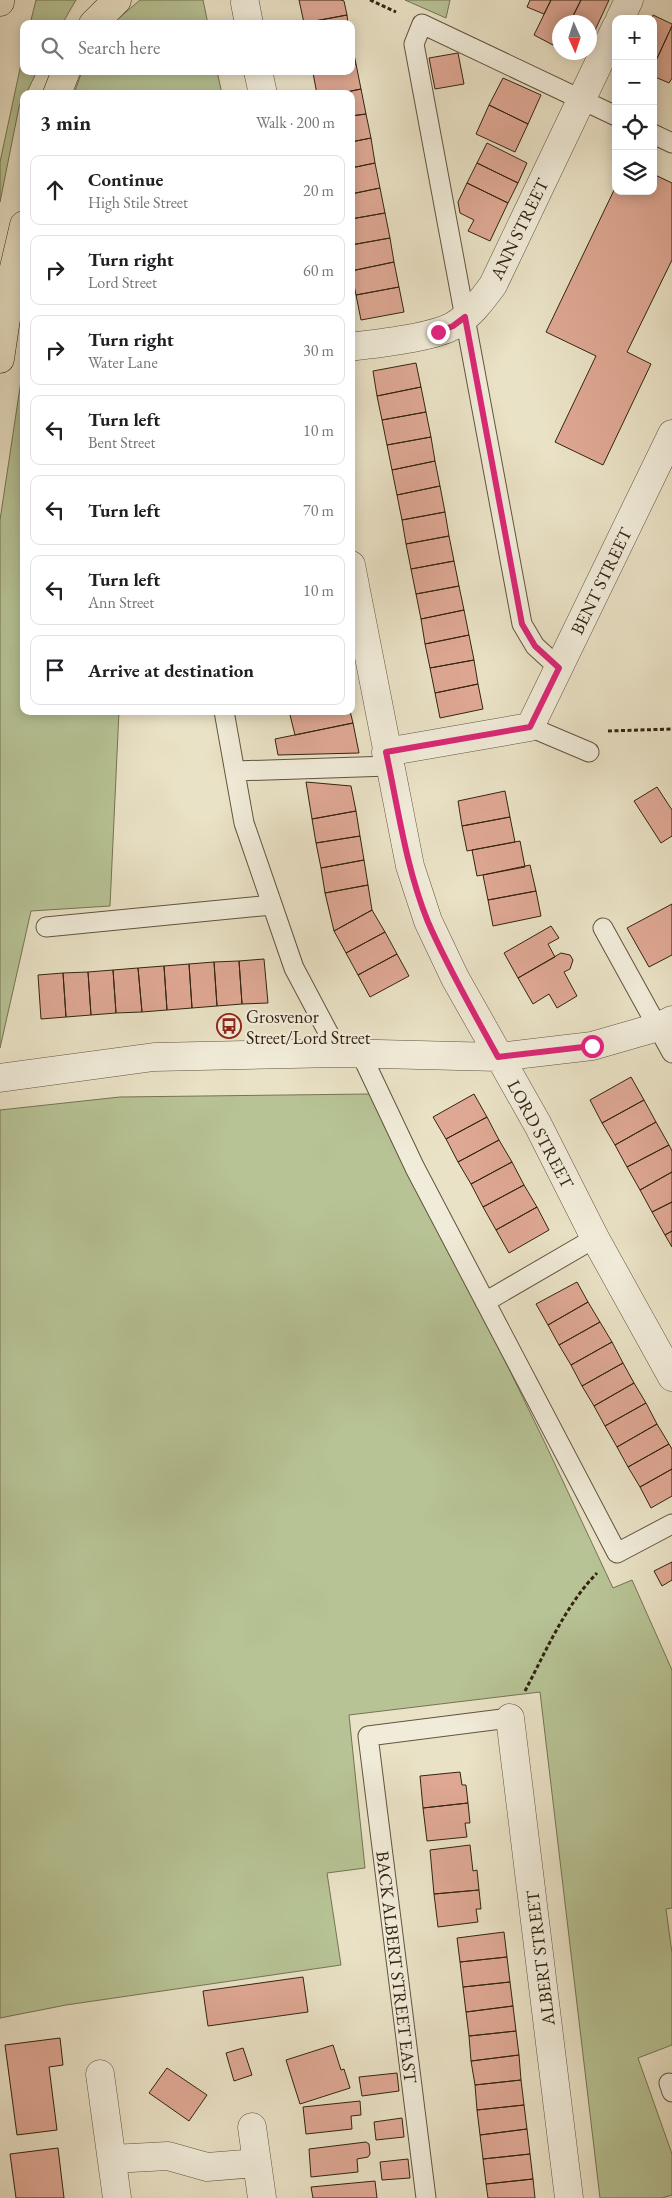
<!DOCTYPE html>
<meta charset="utf-8">
<style>
:root{--surface:#fff;--page:#f2f2f2;--text:#202124;--muted:#757577;--line:#e0e0e0}
body{margin:0;font-family:"EB Garamond",serif;background:var(--page);color:var(--text)}
.controls{position:absolute;right:15px;top:15px;display:grid;overflow:hidden;border-radius:10px;box-shadow:0 2px 12px #0003}
.controls button{width:45px;height:45px;display:grid;place-items:center;padding:0;border:0;border-bottom:1px solid var(--line);background:var(--surface);color:var(--text);font:25px sans-serif}
.compass{position:absolute;left:552px;top:15px;width:45px;height:45px;border-radius:50%;background:var(--surface);box-shadow:0 2px 12px #0003;rotate:177deg}
.stop{position:absolute;width:15px;height:15px;margin:-11px;border:4px solid #db2777;border-radius:50%;background:#fff}
.stop.end{background:#db2777;border-color:#fff;box-shadow:0 1px 5px #0008}
.list{margin:0;padding:0;list-style:none}
h2{display:flex;justify-content:space-between;align-items:center;height:65px;margin:0;padding:0 20px;font-size:21px}
h2 small{font-size:16px;font-weight:400;color:var(--muted)}
.list li{display:grid;grid-template-columns:32px 1fr auto;gap:15px;align-items:center;box-sizing:border-box;height:70px;margin:0 10px 10px;padding:0 10px;border:1px solid var(--line);border-radius:10px}
.list b{display:block;font-size:19px;white-space:nowrap}
.list p{margin:0;font-size:16px;white-space:nowrap;color:var(--muted)}
.list em{font-size:16px;font-style:normal;color:var(--muted)}
.icon{flex:none;width:28px;height:28px;fill:none;stroke:currentColor;stroke-width:2;stroke-linecap:round;stroke-linejoin:round}
.map{position:relative;flex:none;width:672px;height:2198px;overflow:hidden}
.search{position:absolute;background:var(--surface);box-shadow:0 2px 12px #0003;left:20px;top:20px;width:335px;height:55px;display:flex;align-items:center;gap:12px;box-sizing:border-box;padding:0 18px;border-radius:10px;color:var(--muted);font-size:19px}
.panel{position:absolute;background:var(--surface);box-shadow:0 2px 12px #0003;left:20px;top:90px;width:335px;height:625px;border-radius:10px}
.map>svg:first-child{display:block}
.green{fill:#b7c395;stroke:#747452}
.building{fill:#dfa894;stroke:#322410}
.lines{fill:none;stroke-linecap:round;stroke-linejoin:round}
.lane-casing{stroke:#60543e;stroke-width:21}
.street-casing{stroke:#60543e;stroke-width:29}
.highway-casing{stroke:#322410;stroke-width:29}
.path{stroke:#322410;stroke-width:3;stroke-dasharray:4 2.5;stroke-linecap:butt}
.lane{stroke:#f1ecda;stroke-width:19}
.street{stroke:#f1ecda;stroke-width:28}
.highway{stroke:#eae2c6;stroke-width:28}
.route{stroke:#db2777;stroke-width:6}
.labels{text-anchor:middle;dominant-baseline:central;stroke-width:4.5;stroke-linejoin:round;paint-order:stroke}
.street-label{font-size:18px;fill:#322410;stroke:#f1ecda}
.poi-label{font-size:18px;fill:#322410;stroke:#f1ecda;text-anchor:start}
</style>
<div class="map">
<svg width="672" height="2198" viewBox="0 0 672 2198">
<rect width="100%" height="100%" fill="#eae2c6"/>
<filter id="stains"><feTurbulence type="fractalNoise" baseFrequency=".004" numOctaves="4"/><feColorMatrix values="0 0 0 0 .2 0 0 0 0 .09 0 0 0 0 .02 0 0 0 .5 -.17"/></filter>
<radialGradient id="worn" r=".72"><stop offset=".6" stop-color="#630" stop-opacity="0"/><stop offset="1" stop-color="#630" stop-opacity=".3"/></radialGradient>
<path class="green" d="M 36,0 L 76,0 L 62,24 L 30,24 Z
M 140,0 L 203,0 L 208,24 L 112,24 Z
M 405,0 L 450,0 L 446,18 Z
M 24,50 L 24,71 L 37,71 L 26,94 L 24,94 L 19,107 L 0,202 L 0,162 Z
M 82,71 L 217,71 L 222,94 L 74,94 Z
M 24,361 L 24,711 L 119,711 L 110,906 L 31,911 L 0,1048 L 0,520 Z
M 369,1094 L 380,1104 L 545,1443 L 613,1588 L 632,1580 L 672,1670 L 672,1908 L 666,1909 L 672,1953 L 672,2045 L 638,2058 L 672,2154 L 672,2195 L 662,2198 L 600,2198 L 540,1692 L 349,1715 L 365,1868 L 327,1873 L 341,1965 L 66,2005 L 0,2018 L 0,1110 L 120,1097 Z"/>
<path class="building" d="M 299,0 L 341,0 L 344,1 L 347,15 L 304,23 Z
M 530,0 L 551,0 L 544,14 L 527,7 Z
M 551,0 L 581,0 L 570,22 L 560,22 L 560,31 L 553,45 L 534,35 Z
M 581,0 L 609,0 L 590,41 L 590,22 L 570,22 Z
M 347,15 L 348,24 L 304,24 L 304,23 Z
M 653,15 L 672,24 L 672,26 L 653,67 L 652,19 Z
M 672,26 L 672,78 L 669,83 L 653,76 L 653,67 Z
M 351,40 L 356,64 L 351,65 Z
M 458,53 L 464,84 L 435,89 L 429,58 Z
M 356,64 L 361,89 L 337,94 L 317,94 L 313,73 L 351,71 L 351,65 Z
M 503,78 L 541,95 L 528,124 L 489,105 Z
M 361,89 L 366,114 L 351,116 L 351,94 L 337,94 Z
M 489,105 L 528,124 L 515,152 L 476,134 Z
M 366,114 L 371,138 L 351,142 L 351,116 Z
M 371,138 L 375,163 L 351,168 L 351,142 Z
M 487,143 L 527,163 L 518,183 L 477,163 Z
M 375,163 L 380,188 L 351,194 L 351,168 Z
M 477,163 L 518,183 L 508,203 L 467,183 Z
M 653,174 L 672,183 L 672,260 L 627,352 L 651,364 L 603,465 L 555,442 L 596,356 L 546,332 L 616,186 L 616,191 L 653,191 Z
M 467,183 L 508,203 L 490,241 L 468,231 L 474,220 L 460,213 L 458,202 Z
M 380,188 L 385,213 L 351,219 L 351,194 Z
M 385,213 L 390,238 L 351,245 L 351,219 Z
M 390,238 L 394,262 L 351,271 L 351,245 Z
M 394,262 L 399,287 L 356,295 L 351,271 Z
M 399,287 L 404,312 L 361,320 L 356,295 Z
M 416,363 L 421,387 L 377,396 L 373,371 Z
M 421,387 L 426,412 L 382,420 L 377,396 Z
M 426,412 L 431,437 L 387,445 L 382,420 Z
M 431,437 L 435,461 L 392,470 L 387,445 Z
M 435,461 L 440,486 L 397,495 L 392,470 Z
M 440,486 L 445,512 L 402,520 L 397,495 Z
M 445,512 L 449,536 L 406,544 L 402,520 Z
M 449,536 L 454,561 L 411,569 L 406,544 Z
M 454,561 L 459,586 L 416,594 L 411,569 Z
M 459,586 L 464,610 L 421,619 L 416,594 Z
M 464,610 L 469,635 L 425,644 L 421,619 Z
M 469,635 L 474,660 L 430,668 L 425,644 Z
M 474,660 L 478,684 L 435,693 L 430,668 Z
M 478,684 L 483,709 L 440,718 L 435,693 Z
M 289,711 L 350,711 L 353,723 L 295,735 Z
M 353,723 L 359,753 L 278,755 L 275,739 Z
M 306,782 L 351,786 L 356,811 L 312,819 Z
M 657,787 L 672,810 L 672,836 L 661,843 L 634,801 Z
M 505,791 L 510,817 L 462,826 L 458,801 Z
M 356,811 L 360,836 L 316,843 L 312,819 Z
M 510,817 L 515,842 L 467,851 L 462,826 Z
M 360,836 L 364,860 L 321,868 L 316,843 Z
M 520,841 L 525,867 L 477,876 L 472,850 Z
M 364,860 L 368,885 L 325,893 L 321,868 Z
M 530,865 L 536,891 L 488,900 L 483,875 Z
M 368,885 L 372,910 L 334,931 L 325,893 Z
M 536,891 L 541,916 L 493,926 L 488,900 Z
M 672,904 L 672,955 L 649,967 L 627,928 Z
M 372,910 L 385,932 L 346,953 L 334,931 Z
M 551,926 L 559,938 L 548,944 L 555,957 L 518,978 L 504,953 Z
M 385,932 L 397,954 L 358,975 L 346,953 Z
M 561,953 L 570,955 L 573,960 L 570,969 L 564,972 L 577,996 L 557,1008 L 549,994 L 533,1004 L 518,978 Z
M 397,954 L 409,976 L 370,997 L 358,975 Z
M 264,959 L 268,1003 L 242,1004 L 239,961 Z
M 239,961 L 242,1004 L 217,1006 L 214,962 Z
M 214,962 L 217,1006 L 192,1008 L 189,964 Z
M 189,964 L 192,1008 L 167,1010 L 164,966 Z
M 164,966 L 167,1010 L 142,1012 L 138,968 Z
M 138,968 L 142,1012 L 116,1013 L 113,970 Z
M 113,970 L 116,1013 L 91,1015 L 88,972 Z
M 88,972 L 91,1015 L 66,1017 L 63,973 Z
M 63,973 L 66,1017 L 41,1019 L 38,975 Z
M 631,1077 L 644,1100 L 602,1123 L 590,1100 Z
M 474,1094 L 487,1117 L 446,1139 L 433,1117 Z
M 644,1100 L 656,1122 L 615,1145 L 602,1123 Z
M 487,1117 L 499,1140 L 458,1162 L 446,1139 Z
M 656,1122 L 669,1145 L 627,1167 L 615,1145 Z
M 499,1140 L 512,1162 L 471,1184 L 458,1162 Z
M 669,1145 L 672,1151 L 672,1172 L 640,1190 L 627,1167 Z
M 512,1162 L 524,1185 L 483,1207 L 471,1184 Z
M 672,1172 L 672,1202 L 652,1212 L 640,1190 Z
M 524,1185 L 537,1207 L 496,1230 L 483,1207 Z
M 672,1202 L 672,1231 L 665,1235 L 652,1212 Z
M 537,1207 L 549,1230 L 509,1253 L 496,1230 Z
M 672,1231 L 672,1247 L 665,1235 Z
M 577,1282 L 588,1302 L 548,1325 L 536,1304 Z
M 588,1302 L 600,1322 L 559,1345 L 548,1325 Z
M 600,1322 L 612,1342 L 571,1365 L 559,1345 Z
M 612,1342 L 623,1363 L 582,1386 L 571,1365 Z
M 623,1363 L 634,1383 L 594,1406 L 582,1386 Z
M 634,1383 L 646,1403 L 605,1426 L 594,1406 Z
M 646,1403 L 657,1424 L 617,1447 L 605,1426 Z
M 657,1424 L 669,1444 L 628,1467 L 617,1447 Z
M 669,1444 L 672,1449 L 672,1469 L 640,1487 L 628,1467 Z
M 672,1469 L 672,1496 L 651,1508 L 640,1487 Z
M 672,1562 L 672,1580 L 662,1586 L 654,1571 Z
M 460,1772 L 462,1785 L 466,1785 L 468,1803 L 423,1808 L 420,1776 Z
M 468,1803 L 470,1823 L 465,1823 L 467,1837 L 427,1841 L 423,1808 Z
M 470,1845 L 473,1871 L 477,1870 L 479,1890 L 434,1894 L 430,1850 Z
M 479,1890 L 481,1909 L 476,1909 L 478,1922 L 438,1927 L 434,1894 Z
M 504,1932 L 507,1957 L 460,1962 L 457,1938 Z
M 507,1957 L 510,1982 L 463,1987 L 460,1962 Z
M 303,1977 L 308,2012 L 208,2026 L 203,1991 Z
M 510,1982 L 513,2006 L 466,2012 L 463,1987 Z
M 513,2006 L 516,2031 L 469,2036 L 466,2012 Z
M 516,2031 L 519,2055 L 471,2061 L 469,2036 Z
M 60,2038 L 63,2065 L 49,2067 L 57,2130 L 17,2135 L 5,2045 Z
M 333,2045 L 341,2070 L 344,2069 L 350,2088 L 300,2104 L 286,2060 Z
M 243,2048 L 252,2075 L 234,2081 L 226,2053 Z
M 519,2055 L 521,2080 L 475,2085 L 471,2061 Z
M 167,2068 L 207,2095 L 189,2121 L 149,2093 Z
M 397,2073 L 399,2091 L 362,2096 L 359,2077 Z
M 521,2080 L 524,2105 L 477,2110 L 475,2085 Z
M 360,2101 L 361,2115 L 351,2116 L 352,2129 L 306,2134 L 303,2107 Z
M 524,2105 L 527,2129 L 480,2135 L 477,2110 Z
M 402,2118 L 404,2137 L 376,2140 L 374,2122 Z
M 527,2129 L 530,2154 L 483,2159 L 480,2135 Z
M 366,2142 L 369,2144 L 370,2154 L 368,2157 L 357,2159 L 358,2172 L 311,2177 L 309,2149 Z
M 58,2148 L 64,2198 L 16,2198 L 10,2154 Z
M 530,2154 L 533,2179 L 486,2184 L 483,2159 Z
M 408,2159 L 410,2178 L 382,2180 L 380,2162 Z
M 533,2179 L 535,2198 L 488,2198 L 486,2184 Z
M 375,2181 L 377,2198 L 313,2198 L 311,2187 Z"/>
<g class="lines">
<defs>
<path id="lane" d="M 653,134 L 672,143
M 559,668 L 535,646 L 522,624 L 414,44 L 422,24 L 616,116
M 224,711 L 244,823 L 294,968 L 339,1053
M 530,727 L 589,752
M 235,771 L 389,766
M 46,927 L 272,905
M 603,928 L 672,1053
M 361,1054 L 415,1168 L 617,1553 L 672,1524
M 485,1302 L 595,1238
M 669,2083 L 672,2092
M 426,2198 L 368,1736 L 510,1718"/>
<path id="street" d="M 245,3 L 249,24
M 620,19 L 629,0
M 258,71 L 263,94
M 351,347 C 378,343 431,338 453,326 C 470,316 482,300 493,285 L 616,27
M 351,565 L 410,866 L 428,921 L 455,978 L 538,1125 L 595,1238 L 672,1377
M 386,752 L 530,727 L 672,434
M 0,1078 L 154,1057 L 339,1053 L 498,1057 L 592,1046 L 658,1027 L 672,1020
M 510,1718 L 569,2198
M 100,2074 L 117,2198
M 252,2127 L 262,2198
M 112,2159 L 168,2156 L 207,2167 L 257,2163"/>
<path id="highway" d="M 0,2 L 0,0
M 93,24 L 117,0
M 57,94 L 66,71
M 0,359 L 13,272 L 24,225"/>
</defs>
<use href="#lane" class="lane-casing"/>
<use href="#street" class="street-casing"/>
<use href="#highway" class="highway-casing"/>
<path class="path" d="M 370,0 L 396,12
M 608,731 L 672,729
M 525,1691 C 546,1651 565,1606 597,1573"/>
<use href="#lane" class="lane"/>
<use href="#street" class="street"/>
<use href="#highway" class="highway"/>
</g>
<g class="lines">
<path class="route" d="M 438,332 L 453,326 L 465,317 L 522,624 L 535,646 L 559,668 L 530,727 L 386,752 C 398,808 406,868 428,922 C 448,968 474,1013 498,1057 L 592,1046"/>
</g>
<defs>
<symbol id="bus-ring" viewBox="-11 -11 22 22"><circle r="9.5" fill="#f1ecda" stroke="#8f2418" stroke-width="1.5"/><path d="M-5-6H5V4H4V6H2V4H-2V6H-4V4H-5ZM-3.5-4V0h7V-4ZM-3.5 1.2v1.5H-2V1.2ZM2 1.2v1.5H3.5V1.2Z" fill="#8f2418"/></symbol>
</defs>
<g fill-rule="evenodd">
<use href="#bus-ring" x="215" y="1012" width="28" height="28"/>
</g>
<g class="labels">
<g class="street-label">
<text transform="translate(519 229) rotate(-64)">ANN STREET</text>
<text transform="translate(601 581) rotate(-64)">BENT STREET</text>
<text transform="translate(541 1134) rotate(62)">LORD STREET</text>
<text transform="translate(540 1958) rotate(-97)">ALBERT STREET</text>
<text transform="translate(397 1967) rotate(83)">BACK ALBERT STREET EAST</text>
</g>
<g class="poi-label">
<text x="246" y="1016">Grosvenor<tspan x="246" dy="21">Street/Lord Street</tspan></text>
</g>
</g>
<rect width="100%" height="100%" filter="url(#stains)"/>
<rect width="100%" height="100%" fill="url(#worn)"/>
</svg>
<div class="controls">
<button>+</button>
<button>−</button>
<button><svg class="icon" aria-label="locate" viewBox="0 0 24 24"><circle cx="12" cy="12" r="6"/><path d="M12 2v4M12 18v4M2 12h4M18 12h4"/></svg></button>
<button><svg class="icon" aria-label="layers" viewBox="0 0 24 24"><path d="M12 4l9 5-9 5-9-5zM3 14l9 5 9-5"/></svg></button>
</div>
<svg class="compass" viewBox="-18 -18 36 36"><path d="M0-13l5 13h-10z" fill="#e53935"/><path d="M0 13l5-13h-10z" fill="#757577"/></svg>
<div class="stop" style="left:592px;top:1046px"></div>
<div class="stop end" style="left:438px;top:332px"></div>
<div class="search"><svg class="icon" aria-label="search" viewBox="0 0 24 24"><circle cx="10" cy="10" r="6"/><path d="M15 15l6 6"/></svg>Search here</div>
<section class="panel">
<h2>3 min<small>Walk · 200 m</small></h2>
<ul class="list">
<li><svg class="icon" aria-label="ahead" viewBox="0 0 24 24"><path d="M12 20V5M6 11l6-6 6 6"/></svg><div><b>Continue</b><p>High Stile Street</p></div><em>20 m</em></li>
<li><svg class="icon" aria-label="right" viewBox="0 0 24 24"><path d="M7 20v-9h11M14 6l5 5-5 5"/></svg><div><b>Turn right</b><p>Lord Street</p></div><em>60 m</em></li>
<li><svg class="icon" aria-label="right" viewBox="0 0 24 24"><path d="M7 20v-9h11M14 6l5 5-5 5"/></svg><div><b>Turn right</b><p>Water Lane</p></div><em>30 m</em></li>
<li><svg class="icon" aria-label="left" viewBox="0 0 24 24"><path d="M17 20v-9H6M10 6l-5 5 5 5"/></svg><div><b>Turn left</b><p>Bent Street</p></div><em>10 m</em></li>
<li><svg class="icon" aria-label="left" viewBox="0 0 24 24"><path d="M17 20v-9H6M10 6l-5 5 5 5"/></svg><div><b>Turn left</b></div><em>70 m</em></li>
<li><svg class="icon" aria-label="left" viewBox="0 0 24 24"><path d="M17 20v-9H6M10 6l-5 5 5 5"/></svg><div><b>Turn left</b><p>Ann Street</p></div><em>10 m</em></li>
<li><svg class="icon" aria-label="arrive" viewBox="0 0 24 24"><path d="M6 21V4h12l-3 4 3 4H6"/></svg><div><b>Arrive at destination</b></div></li>
</ul>
</section>
</div>
